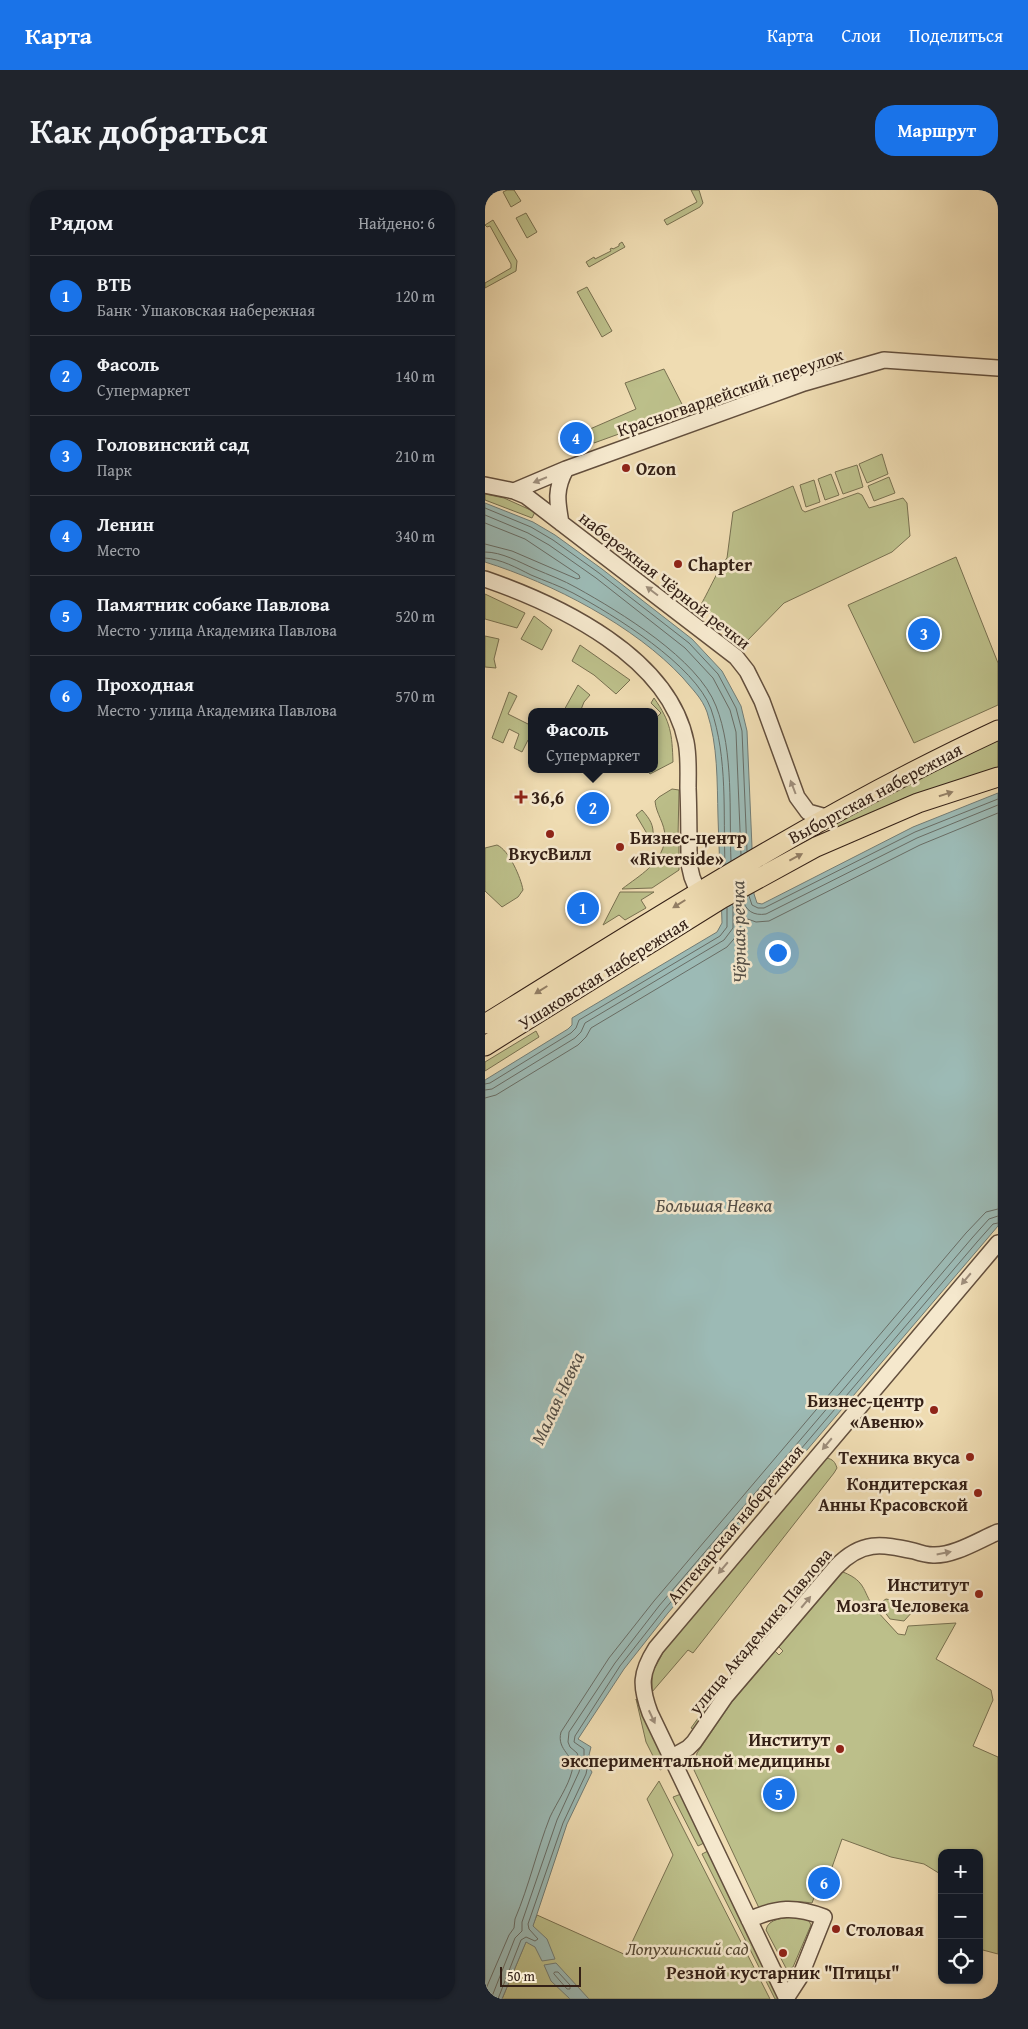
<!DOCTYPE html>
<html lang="ru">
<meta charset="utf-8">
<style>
:root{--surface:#171b24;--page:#20242c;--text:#f1f3f6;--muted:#9ea1a6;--line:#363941;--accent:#1a73e8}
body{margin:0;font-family:"Gentium Book Plus",serif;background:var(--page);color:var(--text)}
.controls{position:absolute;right:15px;bottom:15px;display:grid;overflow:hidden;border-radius:10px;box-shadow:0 1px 4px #0004}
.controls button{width:45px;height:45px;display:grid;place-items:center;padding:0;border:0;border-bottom:1px solid var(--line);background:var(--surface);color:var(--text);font:25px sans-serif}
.scale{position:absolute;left:15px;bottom:12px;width:81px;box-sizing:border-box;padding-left:5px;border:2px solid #342016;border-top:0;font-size:14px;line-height:18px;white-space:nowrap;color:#342016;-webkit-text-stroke:4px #f5e8cd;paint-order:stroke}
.you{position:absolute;left:292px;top:762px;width:18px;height:18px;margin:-12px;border:4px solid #fff;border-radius:50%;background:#1a73e8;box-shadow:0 0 0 8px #1a73e833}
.badge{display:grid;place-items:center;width:32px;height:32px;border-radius:50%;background:var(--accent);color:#fff;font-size:16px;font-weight:700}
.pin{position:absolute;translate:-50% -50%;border:2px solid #fff;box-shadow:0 1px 5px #0006}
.popup{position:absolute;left:43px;top:518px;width:130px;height:65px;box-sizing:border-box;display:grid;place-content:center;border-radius:10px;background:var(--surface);filter:drop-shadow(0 1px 4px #0005);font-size:16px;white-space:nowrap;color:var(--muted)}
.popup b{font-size:19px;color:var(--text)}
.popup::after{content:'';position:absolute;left:50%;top:100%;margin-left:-10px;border:10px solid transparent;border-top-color:var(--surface)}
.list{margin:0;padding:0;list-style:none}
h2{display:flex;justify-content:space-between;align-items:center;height:65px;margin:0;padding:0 20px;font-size:21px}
h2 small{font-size:16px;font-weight:400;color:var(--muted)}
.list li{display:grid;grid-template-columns:32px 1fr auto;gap:15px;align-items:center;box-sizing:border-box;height:80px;padding:0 20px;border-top:1px solid var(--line)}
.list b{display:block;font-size:19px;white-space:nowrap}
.list p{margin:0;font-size:16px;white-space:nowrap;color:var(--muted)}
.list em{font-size:16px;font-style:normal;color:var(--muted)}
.icon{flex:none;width:28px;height:28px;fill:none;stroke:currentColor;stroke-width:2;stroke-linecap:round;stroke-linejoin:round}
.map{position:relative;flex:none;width:513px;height:1809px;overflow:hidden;border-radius:20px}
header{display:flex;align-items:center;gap:30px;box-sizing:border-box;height:70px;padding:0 25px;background:var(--accent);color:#fff}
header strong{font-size:24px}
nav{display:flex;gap:28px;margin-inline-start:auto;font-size:18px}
.intro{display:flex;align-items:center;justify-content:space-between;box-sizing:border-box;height:120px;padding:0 30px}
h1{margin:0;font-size:35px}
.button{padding:12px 22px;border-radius:20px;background:var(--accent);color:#fff;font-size:18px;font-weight:700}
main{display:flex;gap:30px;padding:0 30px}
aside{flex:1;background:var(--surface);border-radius:20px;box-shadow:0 1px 4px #0004}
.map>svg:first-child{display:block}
.green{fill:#bcbf8a;stroke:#787050}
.water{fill:#9cbab5;stroke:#727c75}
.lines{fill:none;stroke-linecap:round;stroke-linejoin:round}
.shore{stroke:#686d66;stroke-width:1}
.minor-casing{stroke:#634f3d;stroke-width:18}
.major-casing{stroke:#342016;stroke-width:21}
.minor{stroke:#f5e8cd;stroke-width:15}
.major{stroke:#efdcb2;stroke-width:19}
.oneway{fill:#9e8e7b}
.oneway2{fill:#927e64}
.poi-dot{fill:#8f2418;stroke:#f5e8cd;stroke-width:2}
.labels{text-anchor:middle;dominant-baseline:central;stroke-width:5;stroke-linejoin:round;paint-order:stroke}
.street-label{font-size:18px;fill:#342016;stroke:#f5e8cd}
.poi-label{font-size:18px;font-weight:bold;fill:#342016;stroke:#f5e8cd;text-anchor:start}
.park-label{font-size:18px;font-style:italic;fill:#564833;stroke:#f5e8cd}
.water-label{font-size:19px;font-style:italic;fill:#534e46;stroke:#f5e8cd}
</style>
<header>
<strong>Карта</strong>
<nav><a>Карта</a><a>Слои</a><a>Поделиться</a></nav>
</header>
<div class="intro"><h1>Как добраться</h1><a class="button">Маршрут</a></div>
<main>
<aside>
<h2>Рядом<small>Найдено: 6</small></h2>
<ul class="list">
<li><span class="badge">1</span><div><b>ВТБ</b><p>Банк · Ушаковская набережная</p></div><em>120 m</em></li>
<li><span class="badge">2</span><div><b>Фасоль</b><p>Супермаркет</p></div><em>140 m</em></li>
<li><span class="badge">3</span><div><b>Головинский сад</b><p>Парк</p></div><em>210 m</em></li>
<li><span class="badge">4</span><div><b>Ленин</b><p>Место</p></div><em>340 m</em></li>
<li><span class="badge">5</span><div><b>Памятник собаке Павлова</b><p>Место · улица Академика Павлова</p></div><em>520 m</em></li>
<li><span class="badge">6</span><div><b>Проходная</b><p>Место · улица Академика Павлова</p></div><em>570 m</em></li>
</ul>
</aside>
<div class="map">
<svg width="513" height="1809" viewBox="0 0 513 1809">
<rect width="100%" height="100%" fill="#efdcb2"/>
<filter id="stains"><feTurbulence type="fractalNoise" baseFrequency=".004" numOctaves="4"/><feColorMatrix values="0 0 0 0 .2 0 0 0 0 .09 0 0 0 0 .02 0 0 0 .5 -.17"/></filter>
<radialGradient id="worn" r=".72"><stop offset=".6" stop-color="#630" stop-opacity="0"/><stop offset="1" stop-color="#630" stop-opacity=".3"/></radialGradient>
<path class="green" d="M 22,0 L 29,0 L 36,11 L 26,17 L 18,2 Z
M 206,0 L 214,0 L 218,13 L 215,17 L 182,35 L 179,30 L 212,12 Z
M 41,23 L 52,42 L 42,48 L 31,28 Z
M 8,30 L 32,71 L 31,81 L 0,98 L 0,93 L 26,78 L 26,74 L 5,36 L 2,37 L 0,35 Z
M 137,52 L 140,57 L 104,77 L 101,72 L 109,67 L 110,69 L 126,61 L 125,59 L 127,58 L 128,59 L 134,56 L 134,54 Z
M 102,97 L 127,141 L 117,147 L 92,102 Z
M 179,179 L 200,220 L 109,253 L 105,239 L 151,219 L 140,193 Z
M 397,264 L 403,284 L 382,293 L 374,274 Z
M 372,275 L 378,297 L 358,304 L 350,282 Z
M 346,284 L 354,305 L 340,310 L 333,289 Z
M 404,287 L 410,303 L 389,311 L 383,296 Z
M 329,290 L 335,312 L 321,317 L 315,295 Z
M 308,296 L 317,320 L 320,322 L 373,303 L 377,305 L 384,318 L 418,308 L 422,313 L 425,346 L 407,362 L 299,413 L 261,452 L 215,416 C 221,407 237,371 242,368 L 248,322 Z
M 0,304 L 19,308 L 50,322 L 47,328 L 0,310 Z
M 471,367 L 513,473 L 513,515 L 429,553 L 363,415 Z
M 0,404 L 40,423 L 32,438 L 0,429 Z
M 49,426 L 67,440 L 57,460 L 36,449 Z
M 0,446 L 14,449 L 9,469 L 11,478 L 0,477 Z
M 95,455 L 145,490 L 131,504 L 109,485 L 87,471 Z
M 93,495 L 105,505 L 99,512 L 95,522 L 78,522 Z
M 24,502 L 32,506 L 23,524 L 47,536 L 47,552 L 43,550 L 37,562 L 29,558 L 34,544 L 24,539 L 18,553 L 7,548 Z
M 169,508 C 186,532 187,544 188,572 L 165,584 L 161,579 L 169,579 L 169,530 L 176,523 L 166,513 Z
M 513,548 L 513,578 L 349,639 L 347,634 Z
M 187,599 L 194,600 L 193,647 L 180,647 C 180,633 171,624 170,611 L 174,607 Z
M 157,620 C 165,629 169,635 168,647 L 164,647 L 151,625 Z
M 180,650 L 194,651 L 194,680 L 167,698 L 137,699 C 155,685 176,674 180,650 Z
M 12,655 C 24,660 36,688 38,700 L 33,707 L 17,717 L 0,701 L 0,658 Z
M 135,702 L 169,702 L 156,710 L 161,718 L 140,730 L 134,725 L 118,735 Z
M 51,841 L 54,847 L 0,881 L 0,872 Z
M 341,1268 C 348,1269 350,1272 352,1278 L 349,1283 L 208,1463 L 203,1460 L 167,1502 L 167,1483 L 179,1461 Z
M 358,1382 C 383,1392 377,1403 391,1420 C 398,1428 406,1436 413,1444 L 420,1445 L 423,1436 L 471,1433 L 451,1469 L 506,1500 L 508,1510 L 488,1556 L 513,1567 L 513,1764 L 494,1759 L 494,1663 L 457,1663 L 457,1685 L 439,1674 L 406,1667 L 357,1649 L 345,1683 L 339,1681 L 327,1713 C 307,1710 293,1712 274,1718 L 209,1580 L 212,1563 L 247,1512 L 290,1461 L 294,1465 L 298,1461 L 294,1457 Z
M 401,1409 L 419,1413 L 429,1420 L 419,1431 L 405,1429 L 396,1417 L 398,1411 Z
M 276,1447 L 281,1451 L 210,1540 L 206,1538 L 234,1499 Z
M 151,1509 L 182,1576 L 175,1580 L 161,1552 Z
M 174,1591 L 285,1809 L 17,1809 L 52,1725 L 141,1765 L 188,1665 L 162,1609 Z
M 196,1604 L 219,1653 L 213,1656 L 188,1607 Z
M 223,1661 L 294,1809 L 290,1809 L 217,1664 Z
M 310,1727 L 323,1729 L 326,1735 L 308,1777 L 302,1780 L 281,1740 C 283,1728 300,1728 310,1727 Z"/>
<path class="water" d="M 0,313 L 48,332 L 70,345 L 117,379 L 207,449 L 237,481 L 256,516 L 262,541 L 269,704 L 272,713 L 277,714 L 428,637 L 513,603 L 513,1036 L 183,1423 L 139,1479 L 93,1549 L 106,1557 L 104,1565 L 111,1571 L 108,1573 L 109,1578 L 105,1579 L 107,1582 L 82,1634 L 48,1736 L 62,1749 L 70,1769 L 57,1771 L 50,1757 L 41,1752 L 17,1809 L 0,1809 L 0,890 L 83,839 L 87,835 L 87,828 L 232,742 L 237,733 C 236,697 234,662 233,627 C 232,591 233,556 222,522 C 217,508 207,499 198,488 C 150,436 67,393 0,372 Z
M 71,1773 L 104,1809 L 85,1809 L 66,1791 L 59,1775 Z"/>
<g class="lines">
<path class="shore" d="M 0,318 L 46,337 L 68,350 L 114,383 L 204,453 L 233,484 L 251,518 L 257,541 L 262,661
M 0,325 L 43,343 L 64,355 L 111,388 L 200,458 L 228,488 L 245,520 L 251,542 L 256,665
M 0,333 L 40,349 L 94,385 L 95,388 L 92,389 L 27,361 L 0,354
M 0,362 C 17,362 34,372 50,379 C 64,385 78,390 92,398 C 135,422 213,469 231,516 C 249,561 244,623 246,671
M 0,368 C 16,369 32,378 46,385 C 60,391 75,396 88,403 C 129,425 210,475 226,519 C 243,568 238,624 240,674
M 264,706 L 267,715 L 273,718 L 279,718 L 430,642 L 513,609
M 258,709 C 260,721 269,726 281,724 L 432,648 L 513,615
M 0,894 L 5,893 L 86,843 L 91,838 L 94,830 L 235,746 L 242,737 L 242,718
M 0,900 L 7,899 L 90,848 L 96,842 L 100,833 L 239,750 L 248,738 L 248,715
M 0,908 L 11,905 L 93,855 L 101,847 L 106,838 L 242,757 L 254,743 L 257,727 L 271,732 L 284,731 L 435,655 L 513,623
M 70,1782 L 73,1782 L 85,1795 L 85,1799 L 82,1799 L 69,1784 Z
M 0,1801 L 24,1745 L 29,1738 L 30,1729 C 44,1696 52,1660 65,1627 C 72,1612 83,1597 87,1581 C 91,1565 71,1561 76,1542 L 124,1468 L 169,1411 L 481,1043 L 501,1022 L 513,1019
M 6,1809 L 30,1748 L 37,1741 L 37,1732 L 72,1630 L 94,1582 L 96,1573 L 92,1563 L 85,1557 L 83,1552 L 84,1542 L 130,1473 L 174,1416 L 487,1048 L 504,1029 L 513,1026
M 13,1809 L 36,1750 L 41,1747 L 50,1751 L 53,1749 L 44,1739 L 43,1734 L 78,1633 L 101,1584 L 103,1574 L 99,1566 L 99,1559 L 89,1552 L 90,1546 L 135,1476 L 179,1420 L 492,1052 L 508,1034 L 513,1033"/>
<defs>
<path id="minor" d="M 0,295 L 29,301 L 41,306 L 251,467 L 262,481 L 277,511 L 312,607 L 323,622 L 341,627
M 29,301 L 81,279 L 319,193 L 399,170 L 513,178
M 76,333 C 72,311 70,299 81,279
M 0,389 C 75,415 184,467 201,552 C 204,567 203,583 203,598 C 204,623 204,648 204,674 L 207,687 L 213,702
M 187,1567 L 203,1558 L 209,1552 L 240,1507 L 351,1377 C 377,1350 396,1354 429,1361 C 435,1363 442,1365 448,1365 C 469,1366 494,1350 513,1342
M 264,1730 C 292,1717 310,1716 339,1727 L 315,1787 L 302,1807
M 302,1809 L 165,1523 C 155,1496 155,1483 171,1458 L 513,1053"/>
<path id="major" d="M 0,834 C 168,730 334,623 513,540
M 0,856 L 236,709 L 331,657 L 433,613 L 513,587"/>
</defs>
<use href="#minor" class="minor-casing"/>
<use href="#major" class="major-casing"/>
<use href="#minor" class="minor"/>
<use href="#major" class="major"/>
</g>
<defs><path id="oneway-solid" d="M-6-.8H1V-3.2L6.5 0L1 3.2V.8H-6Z" transform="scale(1.25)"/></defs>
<g class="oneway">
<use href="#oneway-solid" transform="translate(55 290) rotate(158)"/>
<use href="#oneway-solid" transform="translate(167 401) rotate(-143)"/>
<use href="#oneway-solid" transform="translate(308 597) rotate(-111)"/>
<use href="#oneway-solid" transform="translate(481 1089) rotate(130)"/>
<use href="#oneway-solid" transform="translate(342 1254) rotate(130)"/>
<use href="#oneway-solid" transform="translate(459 1363) rotate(-11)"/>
<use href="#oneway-solid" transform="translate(238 1378) rotate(130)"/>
<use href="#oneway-solid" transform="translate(321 1412) rotate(-50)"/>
<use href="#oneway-solid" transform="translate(167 1527) rotate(65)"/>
</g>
<g class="oneway2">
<use href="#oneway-solid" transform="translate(461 604) rotate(-18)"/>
<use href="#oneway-solid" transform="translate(311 667) rotate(-28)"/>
<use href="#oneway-solid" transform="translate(194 714) rotate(148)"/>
<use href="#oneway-solid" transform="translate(56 800) rotate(148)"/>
</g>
<g class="poi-dot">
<circle cx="141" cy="278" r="5"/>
<circle cx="193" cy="374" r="5"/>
<path d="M33.5 599.5h5v5h5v5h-5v5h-5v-5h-5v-5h5z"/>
<circle cx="65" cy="644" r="5"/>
<circle cx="135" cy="657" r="5"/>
<circle cx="449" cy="1220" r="5"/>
<circle cx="485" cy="1267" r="5"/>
<circle cx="493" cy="1303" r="5"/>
<circle cx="494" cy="1404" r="5"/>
<circle cx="355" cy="1559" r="5"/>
<circle cx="351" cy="1739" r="5"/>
<circle cx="298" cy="1763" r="5"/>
</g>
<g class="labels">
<g class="street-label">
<text transform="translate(245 202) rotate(-19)">Красногвардейский переулок</text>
<text transform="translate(180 390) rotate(38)">набережная Чёрной речки</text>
<text transform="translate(390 603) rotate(-28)">Выборгская набережная</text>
<text transform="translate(118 783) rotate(-32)">Ушаковская набережная</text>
<text transform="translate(250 1334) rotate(-50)">Аптекарская набережная</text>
<text transform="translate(275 1441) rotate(-50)">улица Академика Павлова</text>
</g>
<g class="poi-label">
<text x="151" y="278">Ozon</text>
<text x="203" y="374">Chapter</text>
<text x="46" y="607">36,6</text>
<text x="145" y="647">Бизнес-центр<tspan x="145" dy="21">«Riverside»</tspan></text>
<text x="65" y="663" text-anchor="middle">ВкусВилл</text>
<text x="439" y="1210" text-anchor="end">Бизнес-центр<tspan x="439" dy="21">«Авеню»</tspan></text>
<text x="475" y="1267" text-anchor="end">Техника вкуса</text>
<text x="483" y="1293" text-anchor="end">Кондитерская<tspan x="483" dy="21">Анны Красовской</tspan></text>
<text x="484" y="1394" text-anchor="end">Институт<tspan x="484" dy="21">Мозга Человека</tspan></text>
<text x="345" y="1549" text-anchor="end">Институт<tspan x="345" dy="21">экспериментальной медицины</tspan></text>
<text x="361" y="1739">Столовая</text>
<text x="298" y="1782" text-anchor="middle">Резной кустарник "Птицы"</text>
</g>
<g class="park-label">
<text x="202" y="1758">Лопухинский сад</text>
</g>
<g class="water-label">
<text transform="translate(253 742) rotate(-91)">Чёрная речка</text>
<text x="229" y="1015">Большая Невка</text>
<text transform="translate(72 1208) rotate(-65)">Малая Невка</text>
</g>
</g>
<rect width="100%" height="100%" filter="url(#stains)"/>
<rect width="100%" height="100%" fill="url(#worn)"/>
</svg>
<div class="controls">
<button>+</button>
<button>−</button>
<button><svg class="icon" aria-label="locate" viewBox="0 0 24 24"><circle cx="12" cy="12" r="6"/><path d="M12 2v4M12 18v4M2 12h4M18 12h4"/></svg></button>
</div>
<div class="scale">50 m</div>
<div class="you"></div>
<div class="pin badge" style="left:98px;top:718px">1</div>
<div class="pin badge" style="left:108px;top:618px">2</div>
<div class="popup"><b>Фасоль</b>Супермаркет</div>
<div class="pin badge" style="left:439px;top:444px">3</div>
<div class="pin badge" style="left:91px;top:248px">4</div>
<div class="pin badge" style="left:294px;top:1604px">5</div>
<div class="pin badge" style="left:339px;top:1693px">6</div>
</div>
</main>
